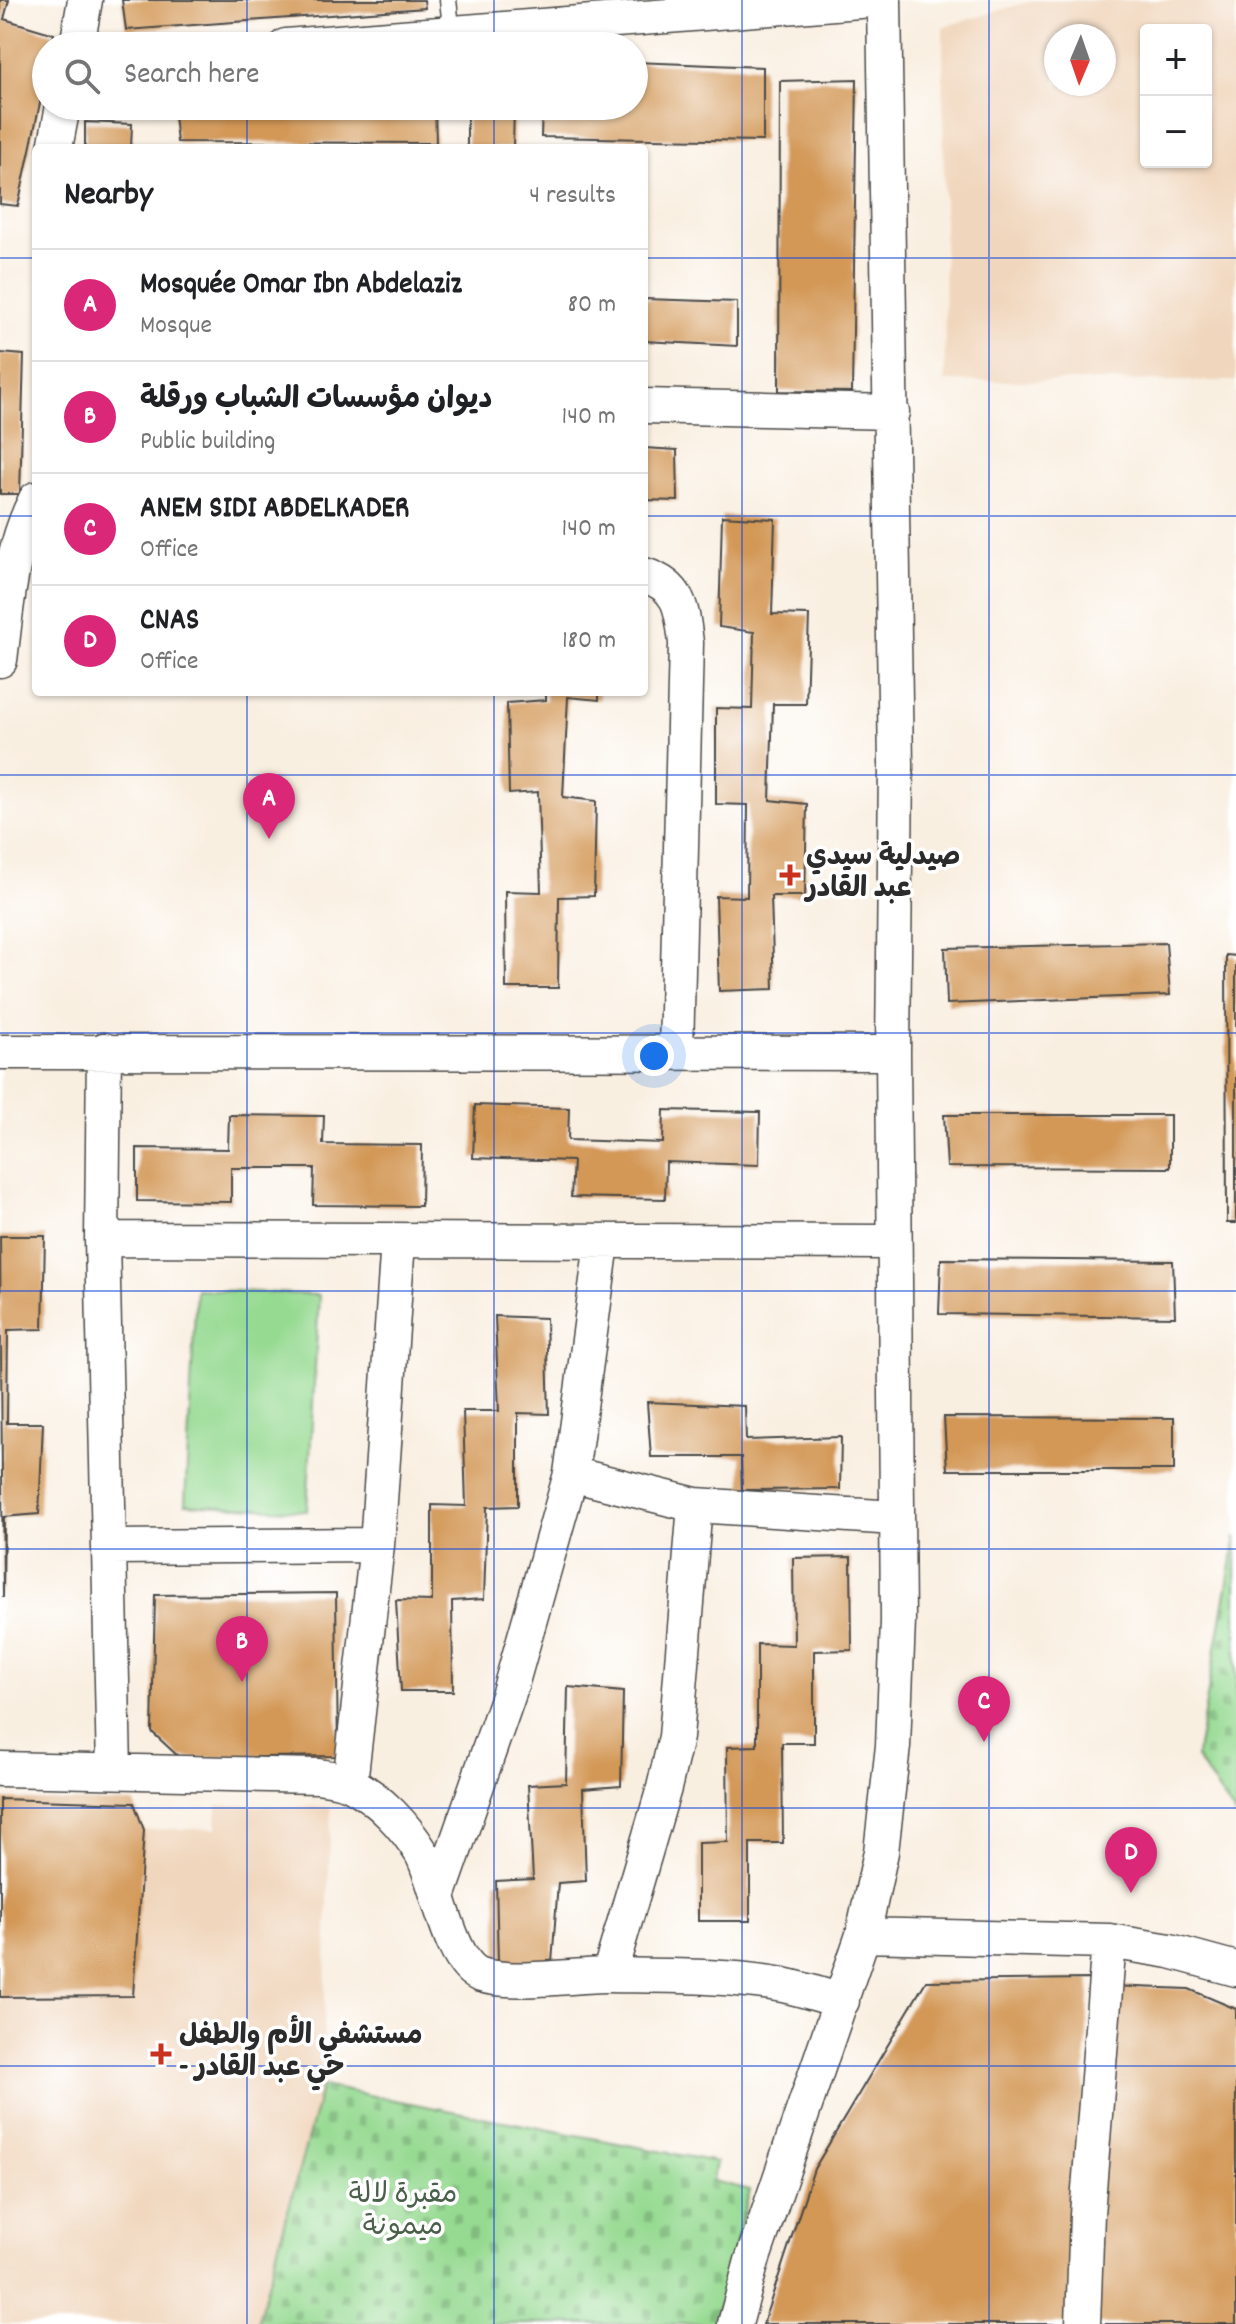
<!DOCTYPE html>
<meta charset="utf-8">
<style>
:root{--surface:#fff;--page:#f2f2f2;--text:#202124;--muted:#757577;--line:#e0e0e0;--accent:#db2777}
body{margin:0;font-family:Dekko,"Playpen Sans Arabic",sans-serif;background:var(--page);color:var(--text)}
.controls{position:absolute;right:24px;top:24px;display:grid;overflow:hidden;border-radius:8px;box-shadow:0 2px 6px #0004}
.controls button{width:72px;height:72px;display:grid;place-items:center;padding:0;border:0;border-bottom:2px solid var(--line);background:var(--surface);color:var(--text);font:40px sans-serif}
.compass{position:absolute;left:1044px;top:24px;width:72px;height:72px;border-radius:50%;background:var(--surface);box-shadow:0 2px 6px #0004;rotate:182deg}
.you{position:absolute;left:654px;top:1056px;width:28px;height:28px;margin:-20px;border:6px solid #fff;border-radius:50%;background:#1a73e8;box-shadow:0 0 0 12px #1a73e833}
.badge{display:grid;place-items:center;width:52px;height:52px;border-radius:50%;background:var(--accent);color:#fff;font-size:26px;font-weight:700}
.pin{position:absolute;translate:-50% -66px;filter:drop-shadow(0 2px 4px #0008)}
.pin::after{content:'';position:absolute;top:42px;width:28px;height:24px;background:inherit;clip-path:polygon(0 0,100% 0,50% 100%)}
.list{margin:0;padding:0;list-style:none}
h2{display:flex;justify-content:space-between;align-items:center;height:104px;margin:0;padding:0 32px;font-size:34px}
h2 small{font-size:26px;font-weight:400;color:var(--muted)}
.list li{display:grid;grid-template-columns:52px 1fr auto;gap:24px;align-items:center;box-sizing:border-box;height:112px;padding:0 32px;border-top:2px solid var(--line)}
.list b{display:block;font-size:30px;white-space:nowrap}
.list p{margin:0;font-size:26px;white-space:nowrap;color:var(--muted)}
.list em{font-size:26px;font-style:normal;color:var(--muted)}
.icon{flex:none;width:44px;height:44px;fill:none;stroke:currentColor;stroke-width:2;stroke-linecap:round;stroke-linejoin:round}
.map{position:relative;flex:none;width:1236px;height:2324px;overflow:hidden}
.search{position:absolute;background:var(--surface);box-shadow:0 2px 6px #0004;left:32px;top:32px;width:616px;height:88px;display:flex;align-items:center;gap:20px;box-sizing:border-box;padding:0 28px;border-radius:44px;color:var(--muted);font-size:30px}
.panel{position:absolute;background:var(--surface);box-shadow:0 2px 6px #0004;left:32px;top:144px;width:616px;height:552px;border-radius:8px}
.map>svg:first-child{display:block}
.built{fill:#f0d6bc;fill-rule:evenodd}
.grass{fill:#96da92;stroke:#60825e;stroke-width:2}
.cemetery{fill:url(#cemetery-stones);stroke:#60825e;stroke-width:2}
.building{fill:#d39857}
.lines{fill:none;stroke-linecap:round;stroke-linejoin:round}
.lane-casing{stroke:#4a4846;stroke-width:19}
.street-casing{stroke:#4a4846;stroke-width:37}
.lane{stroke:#fff;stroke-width:16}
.street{stroke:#fff;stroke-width:34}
.grid{fill:none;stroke:#1d4ed8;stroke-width:2;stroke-opacity:0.55}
.poi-dot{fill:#c8321e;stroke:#fff;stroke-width:3}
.labels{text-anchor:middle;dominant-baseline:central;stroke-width:7;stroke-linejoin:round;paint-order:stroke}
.poi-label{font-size:28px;font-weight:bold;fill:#2b2b2b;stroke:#fff;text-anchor:start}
.park-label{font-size:28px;fill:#4b604a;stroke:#fff}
</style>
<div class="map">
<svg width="1236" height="2324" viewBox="0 0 1236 2324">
<defs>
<pattern id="cemetery-stones" width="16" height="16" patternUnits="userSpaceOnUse" patternTransform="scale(2)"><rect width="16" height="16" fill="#96da92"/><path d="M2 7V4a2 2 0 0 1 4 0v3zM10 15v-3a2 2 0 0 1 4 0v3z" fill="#81bb7e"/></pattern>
</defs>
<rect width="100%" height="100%" fill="#fff"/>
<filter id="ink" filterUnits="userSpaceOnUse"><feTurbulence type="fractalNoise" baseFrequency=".0125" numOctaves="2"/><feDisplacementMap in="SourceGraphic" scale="16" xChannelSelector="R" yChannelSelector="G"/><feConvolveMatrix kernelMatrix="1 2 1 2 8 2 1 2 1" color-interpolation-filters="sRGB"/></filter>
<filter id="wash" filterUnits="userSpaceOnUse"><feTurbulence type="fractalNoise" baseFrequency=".006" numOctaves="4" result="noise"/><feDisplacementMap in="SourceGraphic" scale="32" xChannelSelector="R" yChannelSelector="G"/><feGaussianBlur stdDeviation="1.8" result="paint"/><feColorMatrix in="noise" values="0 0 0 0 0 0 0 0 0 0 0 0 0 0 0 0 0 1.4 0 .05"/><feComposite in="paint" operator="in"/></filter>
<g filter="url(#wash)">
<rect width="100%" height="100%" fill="#f9efe1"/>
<path class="built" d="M 1035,0 L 1236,0 L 1236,381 L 945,381 L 943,27 ZM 1146,30 L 1206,30 L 1206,162 L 1146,162 ZM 1056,36 L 1104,36 L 1104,84 L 1056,84 Z
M 217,1805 L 331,1807 L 322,2086 L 257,2324 L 0,2324 L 0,1997 L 133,1996 L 144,1830 L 216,1828 Z"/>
<path class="grass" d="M 196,1289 L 319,1295 L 307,1511 L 185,1504 Z"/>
<path class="cemetery" d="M 1236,1537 L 1236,1816 L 1196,1758 Z
M 322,2086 L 716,2162 L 713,2181 L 750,2190 L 714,2324 L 257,2324 Z"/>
<g id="blocks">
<path class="building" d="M 0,0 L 9,0 L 4,19 L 54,34 L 52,46 L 46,46 L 46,75 L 18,206 L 0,204 Z
M 122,0 L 424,0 L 425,8 L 126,30 Z
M 634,62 L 763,67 L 763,141 L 541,137 L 542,106 L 634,106 Z
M 857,79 L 852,392 L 779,391 L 780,81 Z
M 173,106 L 435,106 L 436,143 L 177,142 Z
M 467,106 L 514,106 L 513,148 L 467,148 Z
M 85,122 L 132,124 L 131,148 L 85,148 Z
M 644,299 L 737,302 L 737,346 L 644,341 Z
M 0,353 L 24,355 L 20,494 L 0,494 Z
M 644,448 L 677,450 L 678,501 L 644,500 Z
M 722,516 L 775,519 L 772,614 L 809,615 L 806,704 L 773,704 L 770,800 L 807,804 L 805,896 L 771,896 L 774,989 L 719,991 L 716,896 L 747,897 L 748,805 L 716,804 L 716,708 L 752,709 L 754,632 L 719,627 Z
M 546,692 L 599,692 L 599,700 L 568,697 L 563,797 L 596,801 L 594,896 L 559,897 L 558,988 L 506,988 L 505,891 L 541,892 L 538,792 L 509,794 L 507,703 L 546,700 Z
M 1166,943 L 1170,995 L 947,1004 L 945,948 Z
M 1226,955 L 1236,956 L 1236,1223 L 1227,1223 Z
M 475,1105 L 569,1108 L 568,1140 L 663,1143 L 664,1110 L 760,1112 L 759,1165 L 666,1162 L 665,1199 L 571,1197 L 573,1161 L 473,1158 Z
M 229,1115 L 324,1116 L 323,1144 L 422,1145 L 421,1206 L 313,1205 L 314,1168 L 231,1168 L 231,1202 L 137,1201 L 137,1148 L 228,1149 Z
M 944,1115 L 1170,1115 L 1170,1168 L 947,1167 Z
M 0,1236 L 45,1236 L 43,1329 L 8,1330 L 7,1423 L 43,1423 L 39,1514 L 4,1517 L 3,1598 Z
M 941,1259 L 1173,1261 L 1175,1317 L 939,1314 Z
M 495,1316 L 546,1318 L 549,1414 L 518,1413 L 518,1506 L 487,1507 L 484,1599 L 452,1601 L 453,1691 L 401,1691 L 396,1600 L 432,1601 L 432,1505 L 466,1506 L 463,1411 L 499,1411 Z
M 647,1402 L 745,1406 L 746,1440 L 841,1437 L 840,1489 L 742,1490 L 741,1457 L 651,1457 Z
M 944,1417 L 1174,1418 L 1174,1470 L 947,1470 Z
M 851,1557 L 852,1650 L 814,1651 L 814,1743 L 782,1743 L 783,1843 L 750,1843 L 750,1921 L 698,1921 L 698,1843 L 728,1842 L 727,1747 L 757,1746 L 757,1644 L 794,1645 L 793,1558 Z
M 336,1593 L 338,1756 L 180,1758 L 152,1732 L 155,1595 Z
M 568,1687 L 623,1692 L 621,1786 L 583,1789 L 586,1881 L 558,1883 L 552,1963 L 498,1963 L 496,1881 L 533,1879 L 528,1785 L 566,1783 Z
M 0,1799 L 134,1803 L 144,1830 L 133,1996 L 0,1997 Z
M 1090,1979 L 1072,2324 L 763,2324 L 814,2169 L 926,1981 Z
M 1110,1986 L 1189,1989 L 1236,2009 L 1236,2324 L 1094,2324 Z"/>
</g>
</g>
<g filter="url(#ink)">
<use href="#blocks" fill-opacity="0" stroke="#4a4846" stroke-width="2"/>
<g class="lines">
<defs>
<path id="lane" d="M 448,0 L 452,35"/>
<path id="street" d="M 77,46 L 85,0
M 286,46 L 872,0
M 55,148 L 63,106
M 644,406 L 892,412
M 644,575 C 680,586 682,608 686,643 L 676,1052
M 0,660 C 7,604 10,550 36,499
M 104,1050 L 102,1239 L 114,1770
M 0,1052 L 893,1053
M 102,1239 L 894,1242
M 571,1474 L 602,1243
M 111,1547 L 377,1545
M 0,1769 L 318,1776 C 329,1778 343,1779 353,1785 C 380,1799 405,1826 421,1852 C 438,1881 449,1964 481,1975 C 510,1985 575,1975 608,1975 C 665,1976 728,1975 783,1985 C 803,1989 823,1996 842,2001
M 350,1783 L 377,1545 L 398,1241
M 439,1894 L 508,1696 L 571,1474 L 695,1505 L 895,1518
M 863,1935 L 1109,1941 L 1170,1951 L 1236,1969
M 609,1975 L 664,1788 L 676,1737 L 695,1505
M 735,2324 L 752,2261 L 863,1935 L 881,1852 L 893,1746 L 898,1621 L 893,1053 L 896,765 L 884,0
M 1083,2324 L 1087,2214 L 1109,1941"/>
</defs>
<use href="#lane" class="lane-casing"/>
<use href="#street" class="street-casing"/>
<use href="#lane" class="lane"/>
<use href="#street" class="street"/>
</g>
</g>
<path class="grid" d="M 247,0 L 247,46M 494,0 L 494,46M 742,0 L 742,2324M 989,0 L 989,2324M 247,106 L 247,148M 494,106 L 494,148M 0,258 L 36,258M 644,258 L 1236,258M 0,516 L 36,516M 644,516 L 1236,516M 247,692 L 247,2324M 494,692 L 494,2324M 0,775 L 1236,775M 0,1033 L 1236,1033M 0,1291 L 1236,1291M 0,1549 L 1236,1549M 0,1808 L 1236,1808M 0,2066 L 1236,2066"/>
<g class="poi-dot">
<path d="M786 863h8v8h8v8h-8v8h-8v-8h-8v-8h8z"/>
<path d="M157 2042h8v8h8v8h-8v8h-8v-8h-8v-8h8z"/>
</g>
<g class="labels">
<g class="poi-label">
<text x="806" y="859">صيدلية سيدي<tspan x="806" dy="32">عبد القادر</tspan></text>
<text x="179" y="2038">مستشفي الأم والطفل<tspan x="179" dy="32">- حي عبد القادر</tspan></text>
</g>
<g class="park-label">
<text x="403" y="2197">مقبرة لالة<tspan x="403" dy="32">ميمونة</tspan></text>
</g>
</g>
</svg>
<div class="controls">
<button>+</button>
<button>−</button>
</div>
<svg class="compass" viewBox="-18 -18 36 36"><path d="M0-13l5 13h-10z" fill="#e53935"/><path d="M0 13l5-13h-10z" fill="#757577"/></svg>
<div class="you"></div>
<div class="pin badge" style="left:269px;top:839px">A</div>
<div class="pin badge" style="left:242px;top:1682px">B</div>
<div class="pin badge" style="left:984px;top:1742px">C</div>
<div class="pin badge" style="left:1131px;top:1893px">D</div>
<div class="search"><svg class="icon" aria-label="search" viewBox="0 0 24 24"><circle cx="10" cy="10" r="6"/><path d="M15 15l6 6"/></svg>Search here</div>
<section class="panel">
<h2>Nearby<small>4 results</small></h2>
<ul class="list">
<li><span class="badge">A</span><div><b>Mosquée Omar Ibn Abdelaziz</b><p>Mosque</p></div><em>80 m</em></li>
<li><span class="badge">B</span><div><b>ديوان مؤسسات الشباب ورقلة</b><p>Public building</p></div><em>140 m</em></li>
<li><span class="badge">C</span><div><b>ANEM SIDI ABDELKADER</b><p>Office</p></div><em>140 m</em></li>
<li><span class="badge">D</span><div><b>CNAS</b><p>Office</p></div><em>180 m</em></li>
</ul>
</section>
</div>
